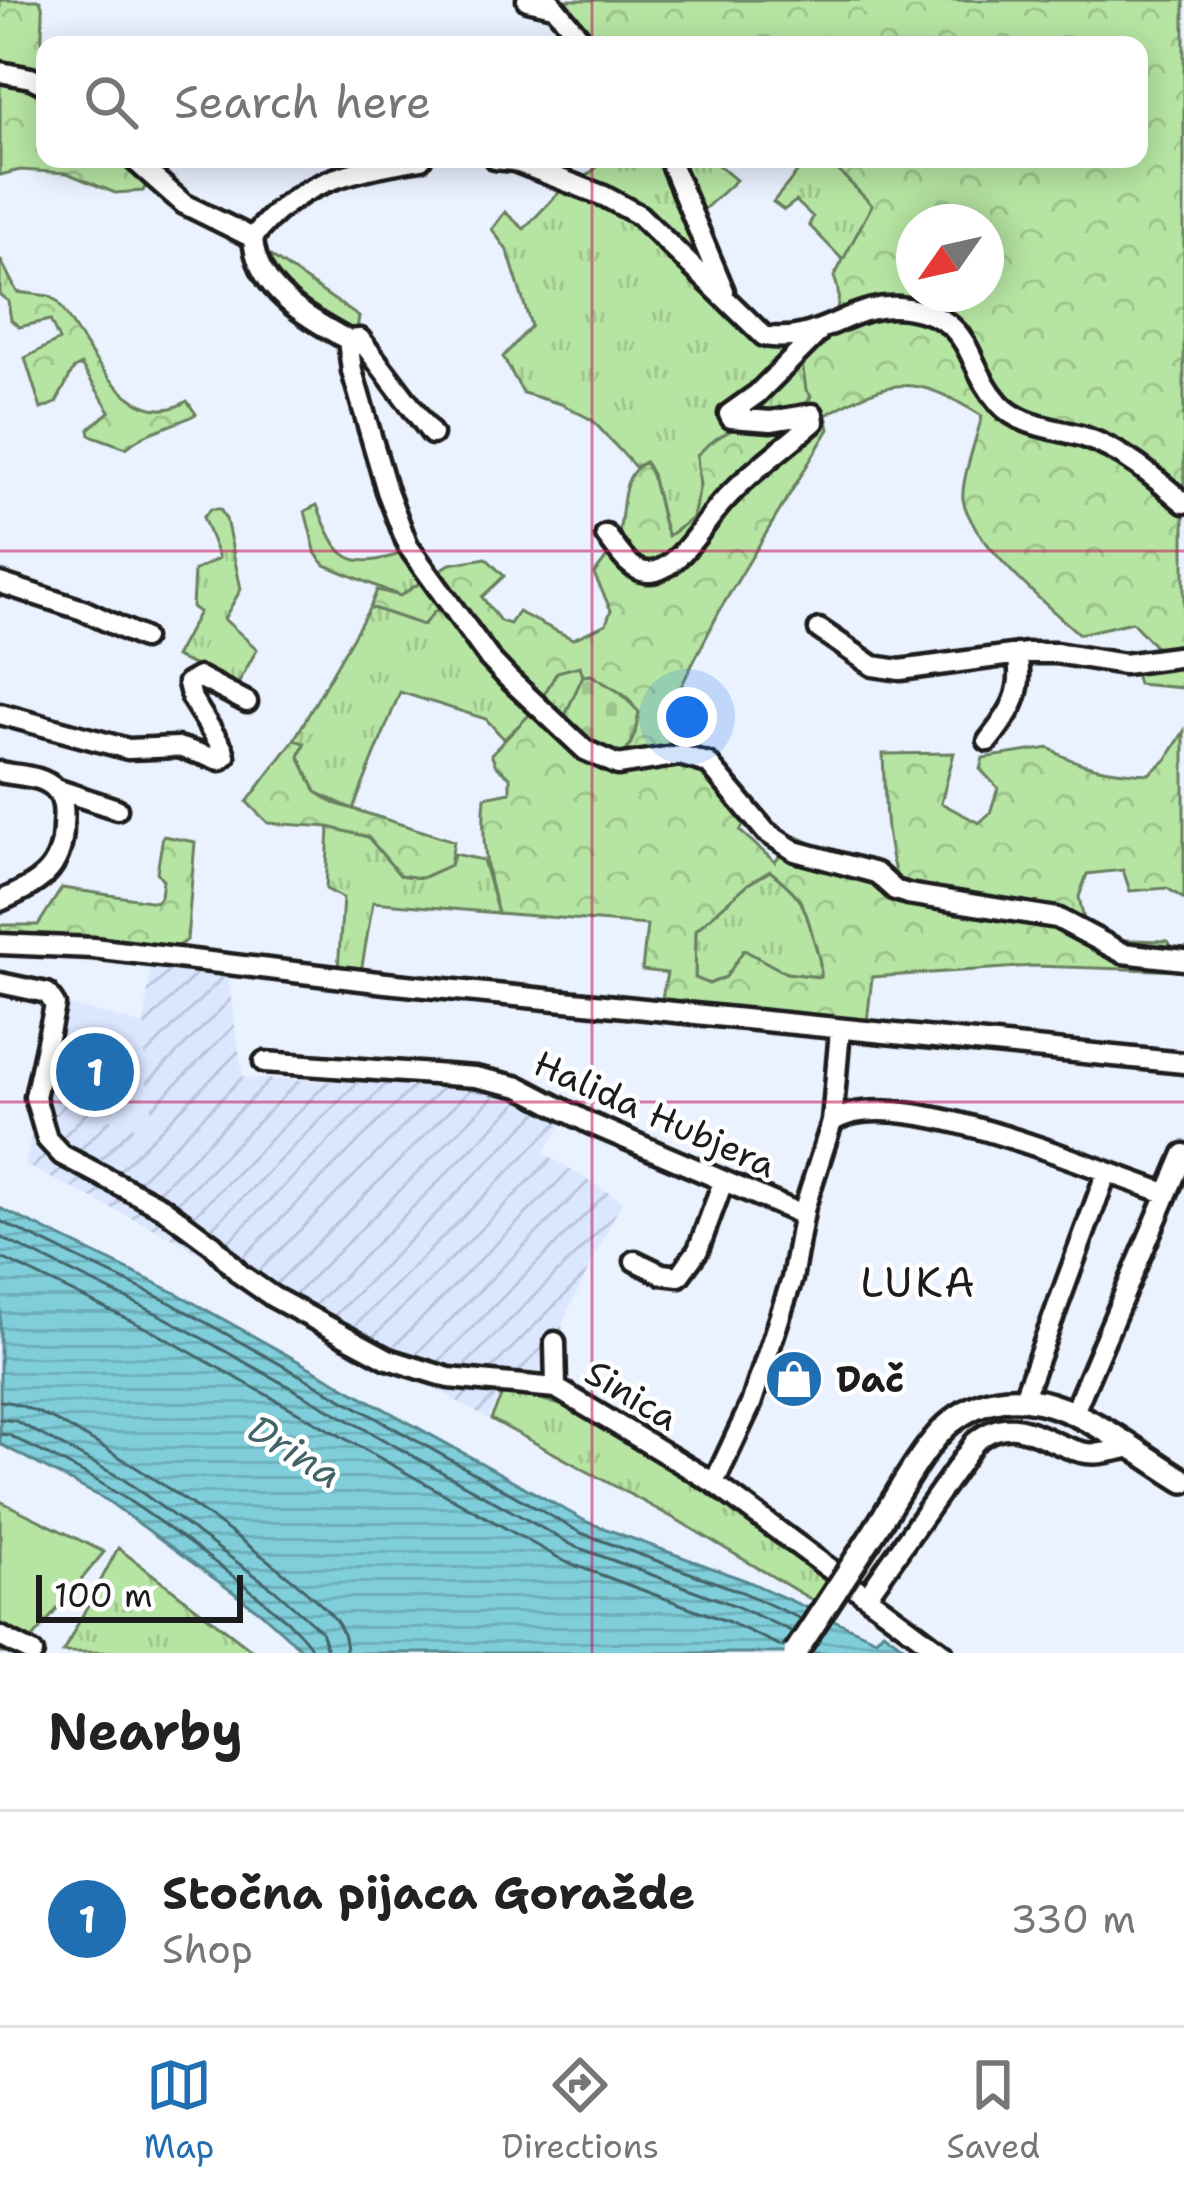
<!DOCTYPE html>
<meta charset="utf-8">
<style>
:root{--surface:#fff;--page:#f6f6f6;--text:#222;--muted:#767676;--line:#e0e0e0;--accent:#1f6fb2}
body{margin:0;font-family:"Shantell Sans",sans-serif;background:var(--page);color:var(--text)}
.compass{position:absolute;left:896px;top:204px;width:108px;height:108px;border-radius:50%;background:var(--surface);box-shadow:0 6px 30px #0003;rotate:236deg}
.scale{position:absolute;left:36px;bottom:30px;width:207px;box-sizing:border-box;padding-left:12px;border:6px solid #1c1c1c;border-top:0;font-size:33px;line-height:42px;white-space:nowrap;color:#1c1c1c;-webkit-text-stroke:9px #fff;paint-order:stroke}
.you{position:absolute;left:687px;top:717px;width:42px;height:42px;margin:-30px;border:9px solid #fff;border-radius:50%;background:#1a73e8;box-shadow:0 0 0 18px #1a73e833}
.badge{display:grid;place-items:center;width:78px;height:78px;border-radius:50%;background:var(--accent);color:#fff;font-size:39px;font-weight:700}
.pin{position:absolute;translate:-50% -50%;border:6px solid #fff;box-shadow:0 3px 12px #0006}
.list{margin:0;padding:0;list-style:none}
h2{display:flex;justify-content:space-between;align-items:center;height:156px;margin:0;padding:0 48px;font-size:51px}
h2 small{font-size:39px;font-weight:400;color:var(--muted)}
.list li{display:grid;grid-template-columns:78px 1fr auto;gap:36px;align-items:center;box-sizing:border-box;height:216px;padding:0 48px;border-top:3px solid var(--line)}
.list b{display:block;font-size:45px;white-space:nowrap}
.list p{margin:0;font-size:39px;white-space:nowrap;color:var(--muted)}
.list em{font-size:39px;font-style:normal;color:var(--muted)}
.icon{flex:none;width:66px;height:66px;fill:none;stroke:currentColor;stroke-width:2;stroke-linecap:round;stroke-linejoin:round}
.map{position:relative;flex:none;width:1184px;height:1653px;overflow:hidden}
.search{position:absolute;background:var(--surface);box-shadow:0 6px 30px #0003;left:36px;right:36px;top:36px;height:132px;display:flex;align-items:center;gap:30px;box-sizing:border-box;padding:0 42px;border-radius:24px;color:var(--muted);font-size:45px}
.sheet{height:372px;background:var(--surface)}
nav{display:flex;justify-content:space-around;align-items:center;box-sizing:border-box;height:168px;border-top:3px solid var(--line);background:var(--surface);font-size:33px;color:var(--muted)}
nav a{display:grid;justify-items:center;gap:6px}
nav .on{color:var(--accent)}
.map>svg:first-child{display:block}
.built{fill:#dbe7ff}
.industrial{fill:url(#industrial-furrows)}
.grass{fill:url(#grass-tufts);stroke:#698060;stroke-width:3}
.forest{fill:url(#forest-crowns);stroke:#698060;stroke-width:3;fill-rule:evenodd}
.cemetery{fill:url(#cemetery-stones);stroke:#698060;stroke-width:3}
.garden{fill:#b6e5a3;stroke:#698060;stroke-width:3}
.water{fill:url(#water-rules);stroke:#57878e;stroke-width:3}
.lines{fill:none;stroke-linecap:round;stroke-linejoin:round}
.shore{stroke:#446368;stroke-width:3}
.minor-casing{stroke:#1c1c1c;stroke-width:27}
.major-casing{stroke:#1c1c1c;stroke-width:30}
.minor{stroke:#fff;stroke-width:18}
.major{stroke:#fff;stroke-width:21}
.major-bridge-casing{stroke:#1c1c1c;stroke-width:30;stroke-linecap:butt}
.major-bridge{stroke:#fff;stroke-width:21}
.grid{fill:none;stroke:#c2185b;stroke-width:3;stroke-opacity:0.55}
.labels{text-anchor:middle;dominant-baseline:central;stroke-width:9;stroke-linejoin:round;paint-order:stroke}
.street-label{font-size:36px;fill:#1c1c1c;stroke:#fff}
.poi-label{font-size:36px;font-weight:bold;fill:#1c1c1c;stroke:#fff;text-anchor:start}
.water-label{font-size:39px;font-style:italic;fill:#446368;stroke:#fff}
.quarter-label{font-size:42px;letter-spacing:3px;fill:#1c1c1c;stroke:#fff}
</style>
<div class="map">
<svg width="1184" height="1653" viewBox="0 0 1184 1653">
<defs>
<pattern id="industrial-furrows" width="10" height="10" patternUnits="userSpaceOnUse" patternTransform="scale(3)"><rect width="10" height="10" fill="#dbe7ff"/><path d="M-1 1l2-2M0 10L10 0M9 11l2-2" fill="none" stroke="#bbc6da"/></pattern>
<pattern id="grass-tufts" width="24" height="20" patternUnits="userSpaceOnUse" patternTransform="scale(3)"><rect width="24" height="20" fill="#b6e5a3"/><path d="M3 7l-1-3M5 7V3M7 7l1-3M15 17l-1-3M17 17v-4M19 17l1-3" fill="none" stroke="#9cc48c"/></pattern>
<pattern id="forest-crowns" width="20" height="18" patternUnits="userSpaceOnUse" patternTransform="scale(3)"><rect width="20" height="18" fill="#b6e5a3"/><path d="M2 6a3 3 0 1 1 6 0M12 15a3 3 0 1 1 6 0" fill="none" stroke="#9cc48c"/></pattern>
<pattern id="cemetery-stones" width="16" height="16" patternUnits="userSpaceOnUse" patternTransform="scale(3)"><rect width="16" height="16" fill="#b6e5a3"/><path d="M2 7V4a2 2 0 0 1 4 0v3zM10 15v-3a2 2 0 0 1 4 0v3z" fill="#9cc48c"/></pattern>
<pattern id="water-rules" width="6" height="5" patternUnits="userSpaceOnUse" patternTransform="scale(3)"><rect width="6" height="5" fill="#7fceda"/><path d="M0 2.5h6" fill="none" stroke="#6db0ba"/></pattern>
</defs>
<rect width="100%" height="100%" fill="#eaf1ff"/>
<filter id="ink" filterUnits="userSpaceOnUse"><feTurbulence type="fractalNoise" baseFrequency=".00833" numOctaves="2"/><feDisplacementMap in="SourceGraphic" scale="24" xChannelSelector="R" yChannelSelector="G"/><feConvolveMatrix kernelMatrix="1 2 1 2 8 2 1 2 1" color-interpolation-filters="sRGB"/></filter>
<g filter="url(#ink)">
<path class="built" d="M 69,1005 L 144,1025 L 145,1068 L 155,1136 L 41,1094 L 59,1007 Z"/>
<path class="industrial" d="M 151,964 L 227,972 L 243,1078 L 491,1088 L 564,1119 L 544,1153 L 622,1201 L 562,1323 L 569,1373 L 560,1399 L 501,1387 L 488,1419 L 180,1242 L 25,1165 L 41,1094 L 155,1135 L 145,1068 L 144,1025 Z"/>
<path class="grass" d="M 606,159 L 664,159 L 725,308 L 779,345 L 801,355 L 811,395 L 801,417 C 755,423 731,421 697,455 L 700,485 L 693,518 L 667,537 L 652,474 L 645,462 L 635,467 L 592,420 L 561,404 L 523,393 L 503,357 L 531,326 L 508,252 L 492,229 L 505,212 L 524,229 L 574,177 L 583,179 Z
M 678,159 L 711,159 L 736,180 L 700,213 Z
M 808,159 L 827,159 L 873,205 L 844,261 L 809,225 L 813,217 L 796,201 L 784,210 L 773,202 Z
M 266,253 L 359,317 L 357,330 C 317,331 283,289 263,259 Z
M 317,505 C 338,559 347,572 406,552 L 427,578 L 400,596 L 325,565 L 316,554 L 305,511 Z
M 211,509 L 220,509 L 226,519 L 241,589 L 224,619 L 257,649 L 238,684 L 175,657 L 199,612 L 192,607 L 194,571 L 219,558 L 203,517 Z
M 370,607 L 423,625 L 435,611 L 443,612 L 535,709 L 557,672 L 580,665 L 583,676 L 562,722 L 535,710 L 504,739 L 486,719 L 400,692 L 353,809 L 316,792 L 299,757 L 304,744 L 294,740 Z
M 329,827 L 368,837 L 400,875 L 422,878 L 450,865 L 454,854 L 483,860 L 498,913 L 373,902 L 361,972 L 338,970 L 343,898 L 326,889 Z
M 770,871 C 800,895 804,901 813,937 C 817,952 822,962 820,978 L 786,973 L 744,951 L 726,977 L 709,984 L 695,978 L 696,930 L 748,884 Z
M 505,1388 L 602,1418 L 708,1488 L 833,1579 L 817,1603 L 679,1521 L 491,1419 Z
M 118,1548 L 256,1653 L 63,1652 Z"/>
<path class="forest" d="M 0,0 L 40,0 C 46,13 41,24 42,39 C 45,79 45,119 45,159 L 144,159 L 154,170 L 143,191 L 115,193 L 67,173 L 20,170 L 0,175 Z
M 556,0 L 1184,0 L 1184,688 L 1138,684 L 1134,669 L 1160,652 L 1132,622 L 1079,634 C 1048,607 969,539 963,499 C 961,480 977,437 982,416 C 915,374 893,377 826,415 L 829,429 L 721,608 L 663,722 L 671,750 C 719,761 725,766 754,806 L 740,831 L 775,862 L 796,836 L 899,884 C 884,842 885,798 883,754 L 954,753 L 941,803 L 979,823 L 990,813 L 998,788 L 980,769 L 983,758 L 1049,748 C 1078,768 1115,772 1149,774 L 1166,760 L 1184,731 L 1184,899 L 1167,888 L 1130,891 L 1123,870 L 1087,874 L 1079,897 L 1088,939 L 1168,941 L 1174,950 L 1184,951 L 1184,971 L 1034,966 L 872,977 L 867,1023 L 661,1003 L 667,973 L 642,970 L 647,925 L 498,913 C 486,872 481,839 485,797 L 510,792 L 510,777 L 496,766 L 491,754 L 534,710 L 443,612 L 435,611 L 423,625 L 370,607 L 377,590 L 400,596 L 450,564 L 486,558 L 504,576 L 482,597 L 500,621 L 510,624 L 518,612 L 573,639 L 606,624 L 611,610 L 594,574 C 604,561 615,548 619,532 C 625,509 619,476 645,462 C 658,484 658,513 668,536 L 693,518 L 700,485 L 697,455 C 731,421 755,423 800,417 L 811,396 L 806,390 L 801,355 C 824,329 849,313 834,277 L 872,205 L 827,159 L 1139,159 L 1139,45 L 594,45 ZM 914,222 L 986,222 L 986,294 L 914,294 ZM 580,666 L 583,676 L 591,675 C 619,695 642,694 635,733 L 564,739 L 535,710 L 557,672 ZM 770,871 C 800,895 804,901 813,937 C 817,952 822,962 820,977 L 786,973 L 744,950 L 726,977 L 709,984 L 695,978 L 696,930 L 748,884 Z
M 0,259 L 17,292 L 49,296 L 57,301 C 85,340 129,438 187,401 L 196,414 C 171,428 148,429 126,448 L 90,435 L 89,429 L 110,411 L 81,365 L 73,370 L 56,403 L 41,409 L 25,358 L 59,340 L 50,320 L 19,327 L 11,320 L 8,301 L 0,295 Z
M 294,740 L 304,743 L 299,757 L 316,792 L 334,803 L 454,841 L 450,865 L 421,878 L 400,875 L 368,837 L 329,827 L 268,823 L 247,802 Z
M 163,836 L 195,842 L 187,940 L 174,948 L 0,937 L 0,925 L 38,925 L 62,888 L 156,902 L 161,896 L 163,880 L 157,872 Z"/>
<path class="cemetery" d="M 591,675 L 619,692 L 639,712 C 636,729 634,747 619,758 L 592,747 L 562,722 L 583,676 Z"/>
<path class="garden" d="M 0,1501 L 104,1552 L 21,1653 L 0,1653 Z"/>
<path class="water" d="M 0,1208 L 176,1293 L 587,1522 L 747,1581 L 876,1639 L 883,1631 L 913,1653 L 306,1653 L 259,1611 L 108,1501 L 0,1444 Z"/>
<g class="lines">
<path class="shore" d="M 0,1221 L 171,1303 L 581,1533 L 742,1592 L 801,1619
M 0,1237 L 164,1317 L 574,1546 L 736,1606 L 793,1632
M 0,1257 L 156,1333 L 566,1562 L 729,1622 L 783,1647
M 0,1401 C 59,1403 293,1570 334,1618 C 343,1629 346,1640 346,1653
M 0,1419 L 16,1421 L 123,1479 L 275,1590 L 321,1631 L 328,1653
M 0,1434 L 9,1435 C 44,1454 82,1470 115,1492 C 147,1511 310,1627 313,1653"/>
<defs>
<path id="minor" d="M 527,0 L 553,6
M 549,0 L 586,45
M 0,72 L 31,78 L 45,85
M 133,159 L 184,204 L 253,238
M 421,159 C 356,169 294,182 253,238 C 256,289 307,318 348,340 L 352,371 L 387,491 L 408,546 L 489,658 L 508,678 L 585,750 L 618,765 L 680,755 L 708,763 L 766,832 L 795,851 L 876,873 L 895,890 L 908,894 L 1057,918 L 1123,953 L 1184,960
M 495,159 L 514,161 L 604,196 L 639,215 L 764,336 C 821,346 852,299 906,308 C 976,319 963,362 999,403 C 1020,427 1056,428 1084,437 C 1124,451 1153,476 1184,503
M 669,159 L 724,291
M 348,340 L 360,339 L 432,434
M 729,414 L 757,394 L 818,333
M 606,535 C 616,547 629,571 647,572 C 675,575 705,522 721,504 C 747,474 784,448 814,422 L 813,414 L 771,421 L 731,418 L 729,414
M 0,583 L 83,610 L 143,638
M 819,629 L 873,666 L 900,670 L 1027,653 L 1056,653 L 1124,664 L 1184,656
M 0,714 L 128,749 L 178,747 L 220,760 L 225,756 L 223,749 L 192,699 L 188,683 L 199,677 L 247,702
M 988,741 C 1011,712 1025,692 1017,654
M 0,772 C 17,776 43,775 55,789 C 65,799 64,814 63,826 C 63,871 38,884 0,901
M 56,789 L 117,809
M 0,944 L 93,948 L 386,983 L 1184,1063
M 0,983 L 47,993 L 55,1005 L 35,1097 L 47,1139 L 62,1155 L 163,1208 L 213,1245 L 240,1274 L 273,1297 L 388,1359 L 449,1378 L 556,1388
M 264,1062 L 475,1077 L 520,1087 L 589,1123 L 803,1215
M 832,1122 C 893,1080 1097,1171 1166,1193
M 635,1261 L 662,1274 L 679,1276 L 698,1250 L 723,1182
M 555,1342 L 556,1388 L 714,1483 L 943,1653
M 1024,1397 L 1106,1174
M 1074,1412 L 1184,1154
M 714,1483 L 751,1404 L 792,1279 L 805,1206 L 832,1122 L 840,1030
M 867,1596 L 975,1442 C 1013,1409 1041,1442 1081,1452 C 1097,1456 1112,1451 1128,1448
M 0,1636 L 33,1653"/>
<path id="major" d="M 870,1538 C 891,1507 922,1446 950,1423 C 1028,1358 1116,1440 1184,1481"/>
</defs>
<use href="#minor" class="minor-casing"/>
<use href="#major" class="major-casing"/>
<use href="#minor" class="minor"/>
<use href="#major" class="major"/>
<defs>
<path id="major-bridge" d="M 795,1653 L 870,1538"/>
</defs>
<use href="#major-bridge" class="major-bridge-casing"/>
<use href="#major-bridge" class="major-bridge"/>
</g>
</g>
<path class="grid" d="M 592,0 L 592,45M 592,159 L 592,1653M 0,551 L 1184,551M 0,1102 L 1184,1102"/>
<defs>
<symbol id="shop-disc" viewBox="-11 -11 22 22"><circle r="9.5" fill="#1f6fb2" stroke="#fff"/><path d="M-5-2.5h2.3a2.7 3.5 0 0 1 5.4 0H5L5.5 6h-11ZM-1.5-2.5h3a1.5 2.3 0 0 0-3 0Z" fill="#fff"/></symbol>
</defs>
<g fill-rule="evenodd">
<use href="#shop-disc" x="761" y="1346" width="66" height="66"/>
</g>
<g class="labels">
<g class="street-label">
<text transform="translate(655 1114) rotate(24)">Halida Hubjera</text>
<text transform="translate(632 1395) rotate(31)">Sinica</text>
</g>
<g class="poi-label">
<text x="836" y="1379">Dač</text>
</g>
<g class="water-label">
<text transform="translate(295 1451) rotate(32)">Drina</text>
</g>
<g class="quarter-label">
<text x="919" y="1282">LUKA</text>
</g>
</g>
</svg>
<svg class="compass" viewBox="-18 -18 36 36"><path d="M0-13l5 13h-10z" fill="#e53935"/><path d="M0 13l5-13h-10z" fill="#767676"/></svg>
<div class="scale">100 m</div>
<div class="you"></div>
<div class="pin badge" style="left:95px;top:1072px">1</div>
<div class="search"><svg class="icon" aria-label="search" viewBox="0 0 24 24"><circle cx="10" cy="10" r="6"/><path d="M15 15l6 6"/></svg>Search here</div>
</div>
<section class="sheet">
<h2>Nearby<small></small></h2>
<ul class="list">
<li><span class="badge">1</span><div><b>Stočna pijaca Goražde</b><p>Shop</p></div><em>330 m</em></li>
</ul>
</section>
<nav>
<a class="on"><svg class="icon" aria-label="map" viewBox="0 0 24 24"><path d="M3 6l6-2 6 2 6-2v14l-6 2-6-2-6 2zM9 4v14M15 6v14"/></svg>Map</a>
<a><svg class="icon" aria-label="directions" viewBox="0 0 24 24"><path d="M12 3l9 9-9 9-9-9zM9 14v-3h6M13 9l2 2-2 2"/></svg>Directions</a>
<a><svg class="icon" aria-label="saved" viewBox="0 0 24 24"><path d="M7 4h10v16l-5-4-5 4z"/></svg>Saved</a>
</nav>
